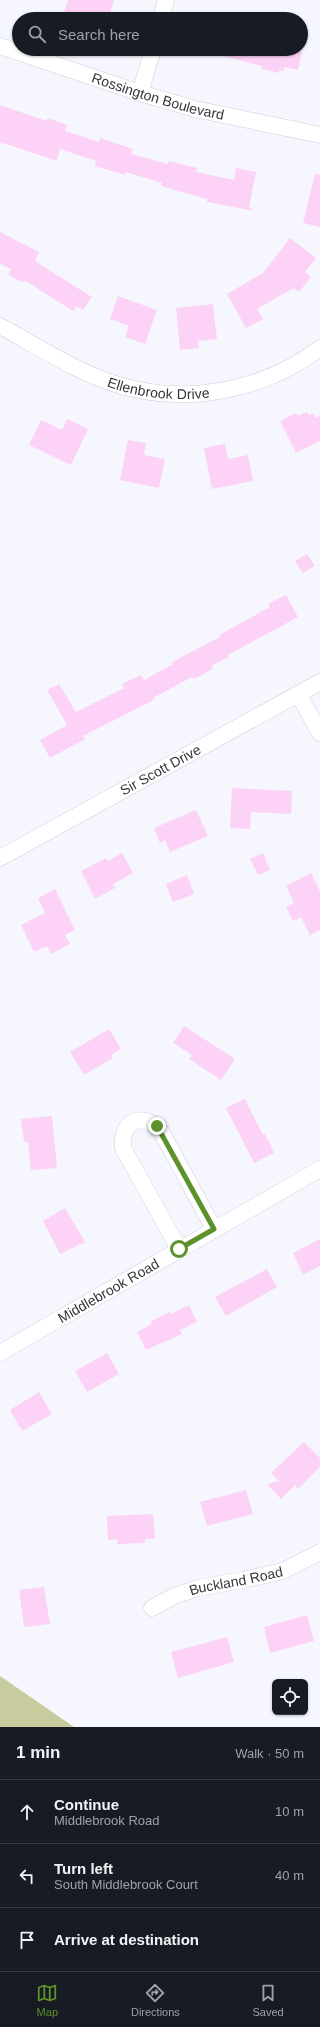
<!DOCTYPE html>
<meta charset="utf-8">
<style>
:root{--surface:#171b24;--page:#242831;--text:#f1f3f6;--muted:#9ea1a6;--line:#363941;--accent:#5c912b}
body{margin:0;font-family:Helvetica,sans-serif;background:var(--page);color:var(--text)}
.controls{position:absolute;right:12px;bottom:12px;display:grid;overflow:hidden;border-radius:6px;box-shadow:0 1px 3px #0004}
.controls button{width:36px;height:36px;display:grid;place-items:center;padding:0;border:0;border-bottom:1px solid var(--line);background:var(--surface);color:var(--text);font:20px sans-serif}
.stop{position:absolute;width:12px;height:12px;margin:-9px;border:3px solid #5c912b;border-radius:50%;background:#fff}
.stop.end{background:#5c912b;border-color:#fff;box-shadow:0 1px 4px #0008}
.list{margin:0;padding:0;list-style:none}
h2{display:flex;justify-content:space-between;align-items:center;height:52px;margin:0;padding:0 16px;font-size:17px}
h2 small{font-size:13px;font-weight:400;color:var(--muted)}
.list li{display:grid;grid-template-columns:26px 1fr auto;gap:12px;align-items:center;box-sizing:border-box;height:64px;padding:0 16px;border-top:1px solid var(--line)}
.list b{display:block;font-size:15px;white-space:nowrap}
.list p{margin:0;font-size:13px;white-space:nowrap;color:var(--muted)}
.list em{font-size:13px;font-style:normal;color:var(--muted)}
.icon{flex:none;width:22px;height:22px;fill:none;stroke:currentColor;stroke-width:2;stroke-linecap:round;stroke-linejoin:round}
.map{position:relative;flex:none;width:320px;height:1727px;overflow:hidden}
.search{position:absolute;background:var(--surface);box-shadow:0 1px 3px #0004;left:12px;right:12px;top:12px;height:44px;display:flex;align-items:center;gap:10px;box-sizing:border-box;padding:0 14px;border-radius:22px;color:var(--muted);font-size:15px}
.sheet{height:244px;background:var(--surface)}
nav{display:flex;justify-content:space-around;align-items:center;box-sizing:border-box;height:56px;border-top:1px solid var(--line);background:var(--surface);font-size:11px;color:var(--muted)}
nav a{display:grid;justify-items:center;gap:2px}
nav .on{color:var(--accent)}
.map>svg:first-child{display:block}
.green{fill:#c8cb9d}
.building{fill:#fcd2f6}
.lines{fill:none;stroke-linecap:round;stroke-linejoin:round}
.minor-casing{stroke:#cdcfda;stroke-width:17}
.minor{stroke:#fff;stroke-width:16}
.route{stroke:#5c912b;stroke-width:5}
.labels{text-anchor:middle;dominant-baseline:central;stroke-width:3;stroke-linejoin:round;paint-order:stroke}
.street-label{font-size:14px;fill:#35363a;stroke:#fff}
</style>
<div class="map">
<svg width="320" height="1727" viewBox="0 0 320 1727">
<rect width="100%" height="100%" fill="#f6f7fe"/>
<path class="green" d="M 0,1676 L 74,1727 L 0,1727 Z"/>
<path class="building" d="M 68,0 L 114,0 L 108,19 L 75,19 L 63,15 Z
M 215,49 L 288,49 L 302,52 L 298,70 L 284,67 L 284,71 L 279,70 L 279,73 L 261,69 L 262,66 L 215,54 Z
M 0,105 L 47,121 L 48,118 L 67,125 L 65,131 L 99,142 L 100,138 L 133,149 L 131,154 L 168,164 L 169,161 L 197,168 L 196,172 L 234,180 L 236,168 L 256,172 L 249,207 L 254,211 L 207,202 L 207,199 L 161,186 L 162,183 L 126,172 L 125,175 L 95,166 L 96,161 L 60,149 L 57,161 L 0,142 Z
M 315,174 L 320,175 L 320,227 L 303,223 Z
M 0,232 L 39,252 L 35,261 L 92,297 L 83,310 L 77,306 L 73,311 L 24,280 L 23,283 L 8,275 L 11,269 L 0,264 Z
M 290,238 L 316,258 L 305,272 L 311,277 L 299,292 L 294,288 L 257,309 L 263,319 L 246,328 L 227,294 L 263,273 Z
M 118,296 L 157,310 L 145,344 L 125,337 L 129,326 L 110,319 Z
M 213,304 L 217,339 L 198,341 L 199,348 L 180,350 L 176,308 Z
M 307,412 L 308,415 L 313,413 L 316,418 L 320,416 L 320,441 L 296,453 L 280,421 L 296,413 L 298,416 Z
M 67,419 L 88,429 L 71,465 L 29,445 L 41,420 L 62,430 Z
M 128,440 L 146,443 L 144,455 L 165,459 L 159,488 L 120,480 Z
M 225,444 L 228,459 L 248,455 L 253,481 L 212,489 L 204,448 Z
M 307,554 L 315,566 L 303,573 L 295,561 Z
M 286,595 L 298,617 L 228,655 L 229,657 L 211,666 L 213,669 L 194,679 L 192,677 L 153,698 L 154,700 L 83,736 L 85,739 L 50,758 L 40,740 L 67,725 L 47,690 L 59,684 L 76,712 L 124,688 L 122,684 L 141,675 L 144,680 L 173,664 L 172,662 L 220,637 L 219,635 L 270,607 L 268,604 Z
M 232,788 L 292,791 L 291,814 L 251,812 L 250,829 L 230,828 Z
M 196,810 L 208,836 L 170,852 L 165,840 L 160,843 L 154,828 Z
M 122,853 L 133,873 L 113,884 L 115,888 L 95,899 L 81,871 L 106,858 L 108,861 Z
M 263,853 L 270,870 L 258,875 L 250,859 Z
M 311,873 L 320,891 L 320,930 L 310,935 L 301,917 L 293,921 L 286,907 L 294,903 L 286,886 Z
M 187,875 L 194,894 L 173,902 L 166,884 Z
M 55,889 L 75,930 L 65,935 L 70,944 L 51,954 L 47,946 L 34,952 L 21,925 L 45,913 L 38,898 Z
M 184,1026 L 235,1059 L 221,1080 L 189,1059 L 192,1055 L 173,1043 Z
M 109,1029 L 121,1049 L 111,1055 L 113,1058 L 84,1075 L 70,1052 Z
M 245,1099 L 263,1135 L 265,1134 L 274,1153 L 254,1163 L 226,1108 Z
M 52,1116 L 57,1168 L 31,1170 L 28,1142 L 24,1142 L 21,1119 Z
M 65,1208 L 85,1242 L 60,1254 L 43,1221 Z
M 320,1239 L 320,1266 L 303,1275 L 293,1253 Z
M 267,1269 L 277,1287 L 226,1316 L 215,1297 Z
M 189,1305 L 197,1322 L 180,1330 L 182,1334 L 146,1350 L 137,1332 L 152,1324 L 151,1321 L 170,1312 L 171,1314 Z
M 107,1353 L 119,1374 L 87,1392 L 75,1371 Z
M 39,1392 L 52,1414 L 22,1431 L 10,1410 Z
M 304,1442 L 320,1458 L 320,1467 L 298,1489 L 295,1485 L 281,1499 L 267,1484 L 279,1481 L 271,1473 Z
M 246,1490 L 253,1514 L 207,1526 L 200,1502 Z
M 153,1514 L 155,1539 L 145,1539 L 145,1543 L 117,1544 L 117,1539 L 108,1540 L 107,1516 Z
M 44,1587 L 50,1624 L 24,1627 L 19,1590 Z
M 307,1615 L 314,1641 L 270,1653 L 264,1627 Z
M 227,1637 L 234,1662 L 178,1678 L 171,1652 Z"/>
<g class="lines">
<defs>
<g id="minor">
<path d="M 161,19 L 166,0"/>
<path id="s1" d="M 0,46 L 140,93 L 195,109 L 320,135"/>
<path d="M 140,93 L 153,49"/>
<path id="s2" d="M 0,326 C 39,347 79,374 122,386 C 189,405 265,390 320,348"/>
<path d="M 298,694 L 320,733"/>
<path id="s3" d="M 0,858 L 320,682"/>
<path d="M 179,1249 L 123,1148 C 120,1119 145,1111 162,1133 L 214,1229"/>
<path id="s4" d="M 0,1353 L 320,1169"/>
<path id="s5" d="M 152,1608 L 174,1596 L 198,1588 L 243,1580 L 283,1571 L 320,1552"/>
</g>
</defs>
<use href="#minor" class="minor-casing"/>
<use href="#minor" class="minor"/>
</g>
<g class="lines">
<path class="route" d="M 157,1126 L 214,1229 L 179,1249"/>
</g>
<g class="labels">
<g class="street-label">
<text stroke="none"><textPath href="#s1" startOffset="166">Rossington Boulevard</textPath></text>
<text stroke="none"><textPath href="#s2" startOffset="173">Ellenbrook Drive</textPath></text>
<text stroke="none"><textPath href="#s3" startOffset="183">Sir Scott Drive</textPath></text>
<text stroke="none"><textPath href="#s4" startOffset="125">Middlebrook Road</textPath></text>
<text stroke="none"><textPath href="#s5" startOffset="89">Buckland Road</textPath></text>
</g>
</g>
</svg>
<div class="controls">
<button><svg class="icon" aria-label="locate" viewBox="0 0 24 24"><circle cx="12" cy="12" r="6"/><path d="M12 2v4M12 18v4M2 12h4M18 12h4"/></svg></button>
</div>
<div class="stop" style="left:179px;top:1249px"></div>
<div class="stop end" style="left:157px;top:1126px"></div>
<div class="search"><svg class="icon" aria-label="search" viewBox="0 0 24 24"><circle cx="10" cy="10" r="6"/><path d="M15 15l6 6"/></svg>Search here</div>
</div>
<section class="sheet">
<h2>1 min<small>Walk · 50 m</small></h2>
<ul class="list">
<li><svg class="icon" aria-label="ahead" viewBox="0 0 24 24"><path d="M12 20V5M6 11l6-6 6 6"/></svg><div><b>Continue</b><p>Middlebrook Road</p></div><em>10 m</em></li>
<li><svg class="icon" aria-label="left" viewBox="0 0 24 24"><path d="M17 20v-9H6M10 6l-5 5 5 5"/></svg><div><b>Turn left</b><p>South Middlebrook Court</p></div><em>40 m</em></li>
<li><svg class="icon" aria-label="arrive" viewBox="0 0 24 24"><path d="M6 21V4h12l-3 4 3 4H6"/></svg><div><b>Arrive at destination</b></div></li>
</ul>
</section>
<nav>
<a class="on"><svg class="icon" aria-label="map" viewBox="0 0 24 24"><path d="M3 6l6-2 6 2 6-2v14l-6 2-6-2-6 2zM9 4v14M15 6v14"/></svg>Map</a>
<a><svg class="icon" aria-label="directions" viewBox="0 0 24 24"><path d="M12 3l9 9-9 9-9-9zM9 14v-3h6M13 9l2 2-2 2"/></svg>Directions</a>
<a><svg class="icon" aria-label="saved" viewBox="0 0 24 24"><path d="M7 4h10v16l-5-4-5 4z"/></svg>Saved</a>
</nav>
